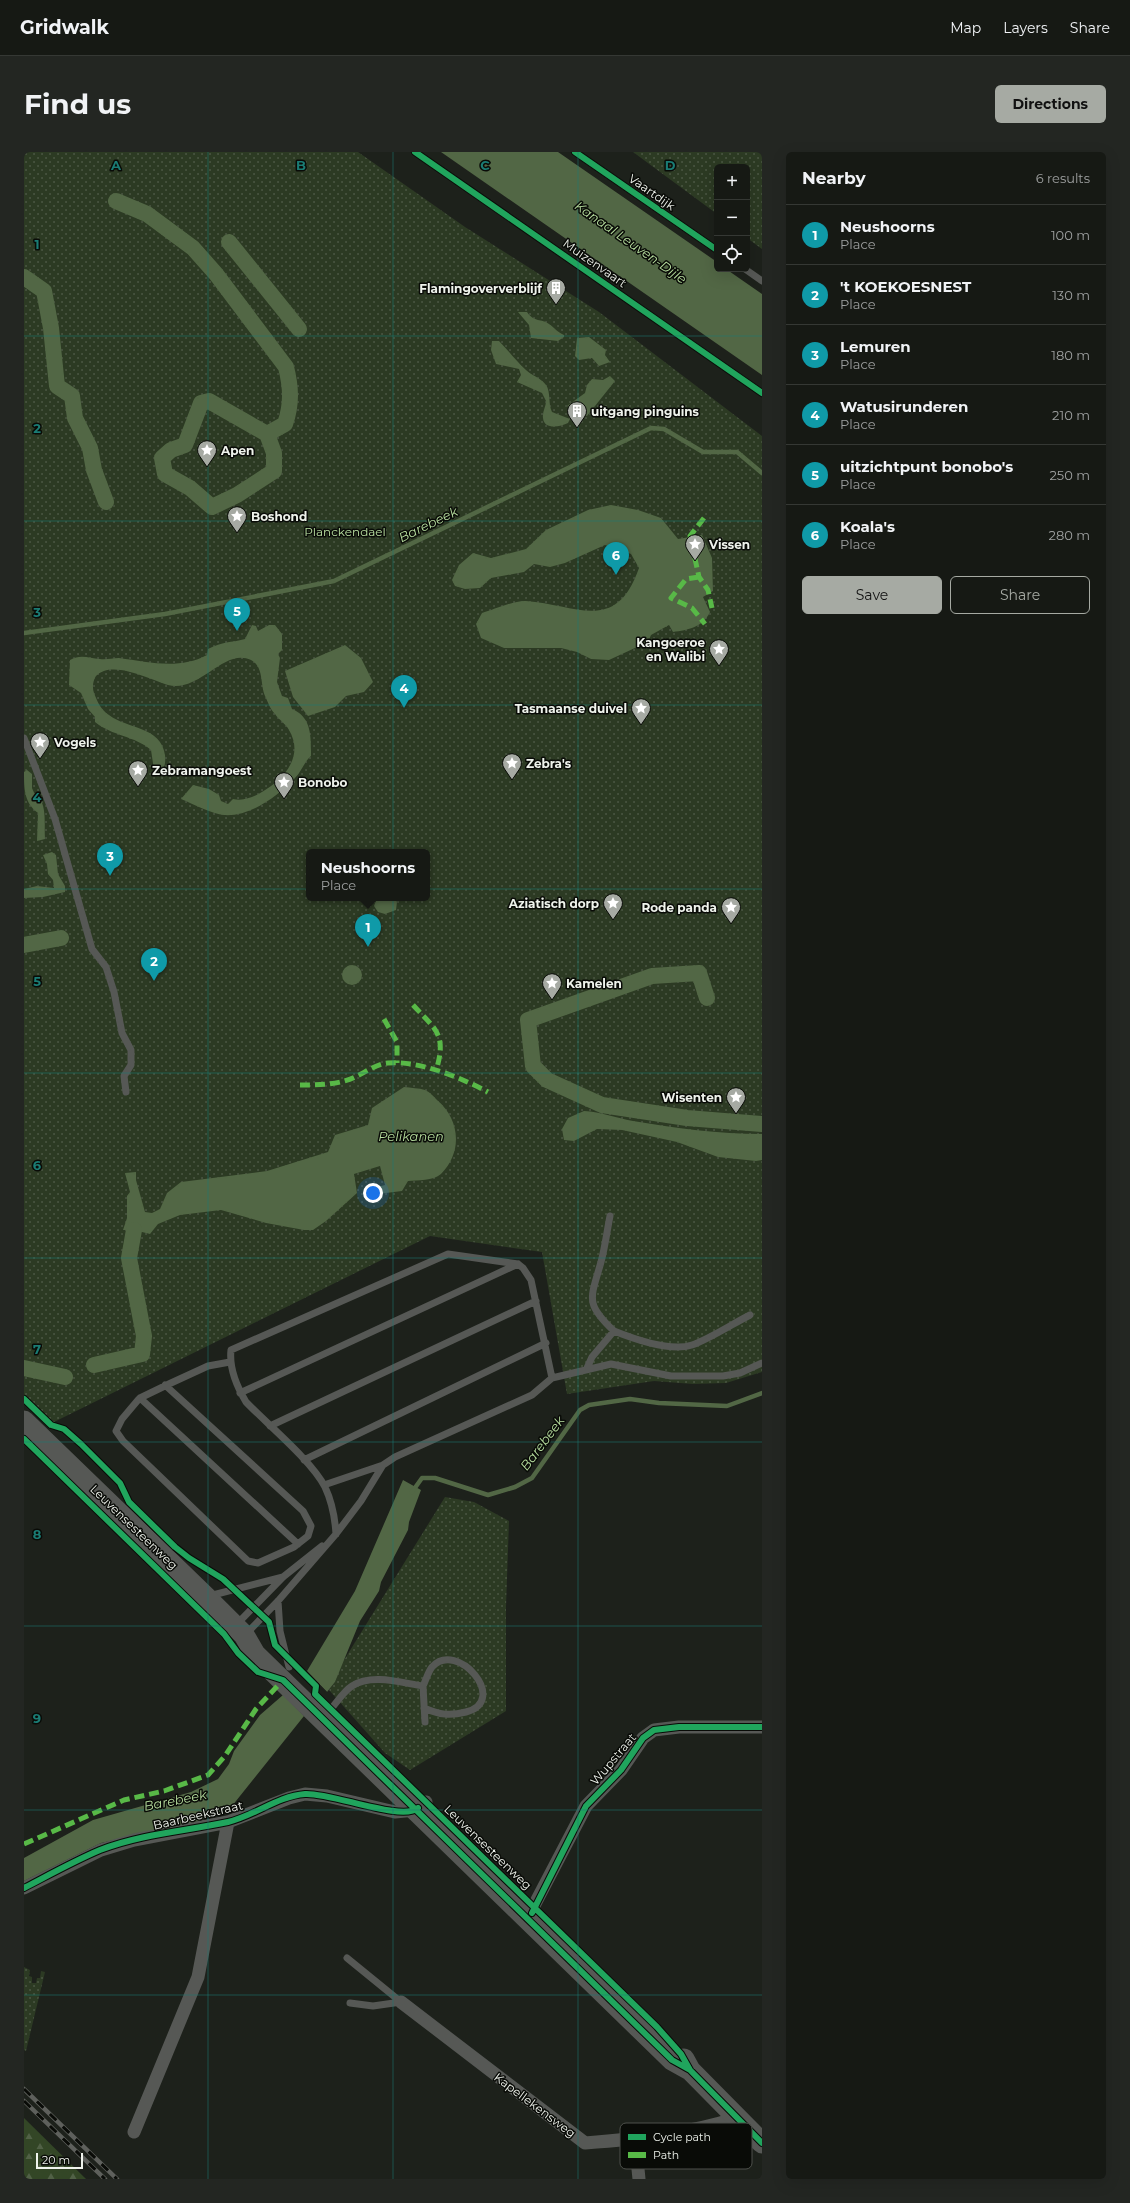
<!DOCTYPE html>
<meta charset="utf-8">
<style>
:root{--surface:#161914;--page:#232622;--text:#f1f3f6;--muted:#9ea0a0;--line:#353834;--accent:#a6aaa3}
body{margin:0;font-family:Montserrat,sans-serif;background:var(--page);color:var(--text)}
.controls{position:absolute;right:12px;top:12px;display:grid;overflow:hidden;border-radius:6px;box-shadow:0 4px 16px #0002}
.controls button{width:36px;height:36px;display:grid;place-items:center;padding:0;border:0;border-bottom:1px solid var(--line);background:var(--surface);color:var(--text);font:20px sans-serif}
.scale{position:absolute;left:12px;bottom:10px;width:47px;box-sizing:border-box;padding-left:4px;border:2px solid #eff3ec;border-top:0;font-size:11px;line-height:14px;white-space:nowrap;color:#eff3ec;-webkit-text-stroke:3px #090b07;paint-order:stroke}
.you{position:absolute;left:349px;top:1041px;width:14px;height:14px;margin:-10px;border:3px solid #fff;border-radius:50%;background:#1a73e8;box-shadow:0 0 0 6px #1a73e833}
.badge{display:grid;place-items:center;width:26px;height:26px;border-radius:50%;background:var(--accent);color:#fff;font-size:13px;font-weight:700}
.pin{position:absolute;translate:-50% -33px;filter:drop-shadow(0 1px 2px #0008)}
.pin::after{content:'';position:absolute;top:21px;width:14px;height:12px;background:inherit;clip-path:polygon(0 0,100% 0,50% 100%)}
.popup{position:absolute;left:282px;top:697px;width:124px;height:52px;box-sizing:border-box;display:grid;place-content:center;border-radius:6px;background:var(--surface);filter:drop-shadow(0 1px 3px #0005);font-size:13px;white-space:nowrap;color:var(--muted)}
.popup b{font-size:15px;color:var(--text)}
.popup::after{content:'';position:absolute;left:50%;top:100%;margin-left:-8px;border:8px solid transparent;border-top-color:var(--surface)}
.list{margin:0;padding:0;list-style:none}
h2{display:flex;justify-content:space-between;align-items:center;height:52px;margin:0;padding:0 16px;font-size:17px}
h2 small{font-size:13px;font-weight:400;color:var(--muted)}
.list li{display:grid;grid-template-columns:26px 1fr auto;gap:12px;align-items:center;box-sizing:border-box;height:60px;padding:0 16px;border-top:1px solid var(--line)}
.list b{display:block;font-size:15px;white-space:nowrap}
.list p{margin:0;font-size:13px;white-space:nowrap;color:var(--muted)}
.list em{font-size:13px;font-style:normal;color:var(--muted)}
.actions{display:flex;gap:8px;padding:12px 16px}
.actions a{flex:1;padding:9px 0;border:1px solid var(--accent);border-radius:6px;text-align:center;font-size:14px;color:var(--accent)}
.actions .main{background:var(--accent);color:#111}
.icon{flex:none;width:22px;height:22px;fill:none;stroke:currentColor;stroke-width:2;stroke-linecap:round;stroke-linejoin:round}
.map{position:relative;flex:none;width:738px;height:2027px;overflow:hidden;border-radius:6px}
header{display:flex;align-items:center;gap:24px;box-sizing:border-box;height:56px;padding:0 20px;background:var(--surface);border-bottom:1px solid var(--line)}
header strong{font-size:19px}
nav{display:flex;gap:22px;margin-inline-start:auto;font-size:14px}
.intro{display:flex;align-items:center;justify-content:space-between;box-sizing:border-box;height:96px;padding:0 24px}
h1{margin:0;font-size:28px}
.button{padding:10px 18px;border-radius:6px;background:var(--accent);color:#111;font-size:14px;font-weight:700}
main{display:flex;gap:24px;padding:0 24px}
aside{flex:1;background:var(--surface);border-radius:6px;box-shadow:0 4px 16px #0002}
.map>svg:first-child{display:block}
.forest{fill:url(#forest-firs)}
.park{fill:url(#park-dots);fill-rule:evenodd}
.water{fill:#526745}
.pier{fill:#1d211b}
.lines{fill:none;stroke-linecap:round;stroke-linejoin:round}
.stream{stroke:#526745;stroke-width:4.5}
.canal{stroke:#526745;stroke-width:16}
.service{stroke:#565855;stroke-width:7}
.minor{stroke:#565855;stroke-width:13}
.primary{stroke:#565855;stroke-width:21}
.rail-casing{stroke:#5e605c;stroke-width:4.5}
.rail{stroke:#090b07;stroke-width:3;stroke-dasharray:9;stroke-linecap:butt}
.quiet{stroke:#58b947;stroke-width:5;stroke-dasharray:10 5;stroke-linecap:butt}
.cycleway-casing{stroke:#090b07;stroke-width:8}
.cycleway{stroke:#20a55d;stroke-width:6}
.grid{fill:none;stroke:#1a7c74;stroke-width:1;stroke-opacity:0.55}
.labels{text-anchor:middle;dominant-baseline:central;stroke-width:3;stroke-linejoin:round;paint-order:stroke}
.street-label{font-size:12px;fill:#eff3ec;stroke:#090b07}
.poi-label{font-size:12px;font-weight:bold;fill:#eff3ec;stroke:#090b07;text-anchor:start}
.park-label{font-size:12px;fill:#b9e0a1;stroke:#090b07}
.water-label{font-size:13px;font-style:italic;fill:#b7de9f;stroke:#090b07}
.key{fill:#090b07;stroke:#4e514c;stroke-width:1}
.key-label{font-size:11px;fill:#eff3ec}
.grid-label{font-size:13px;text-anchor:middle;font-weight:bold;fill:#1a7c74;stroke:#090b07;stroke-width:3;stroke-linejoin:round;paint-order:stroke}
</style>
<header>
<strong>Gridwalk</strong>
<nav><a>Map</a><a>Layers</a><a>Share</a></nav>
</header>
<div class="intro"><h1>Find us</h1><a class="button">Directions</a></div>
<main>
<div class="map">
<svg width="738" height="2027" viewBox="0 0 738 2027">
<defs>
<pattern id="forest-firs" width="22" height="20" patternUnits="userSpaceOnUse"><rect width="22" height="20" fill="#334626"/><path d="M5 1l3.5 6h-7zM16 11l3.5 6h-7z" fill="#516146"/></pattern>
<pattern id="park-dots" width="8" height="8" patternUnits="userSpaceOnUse"><rect width="8" height="8" fill="#2c3a23"/><path d="M2 2h.1M6 6h.1" fill="none" stroke="#4b5743" stroke-width="1.8" stroke-linecap="round"/></pattern>
</defs>
<rect width="100%" height="100%" fill="#1d211b"/>
<path class="forest" d="M 0,1966 L 62,2027 L 0,2027 Z"/>
<path class="park" d="M 0,0 L 334,0 L 441,75 L 575,160 L 738,284 L 738,1220 L 702,1231 L 669,1232 L 630,1229 L 543,1242 L 518,1100 L 406,1084 L 28,1271 L 0,1243 ZM 285,700 L 403,700 L 403,746 L 285,746 Z
M 609,0 L 738,0 L 738,97 L 723,86 L 723,15 L 693,15 L 693,62 Z
M 421,1345 L 450,1350 L 485,1369 L 482,1455 L 482,1559 L 386,1618 L 361,1601 L 305,1538 L 311,1530 L 317,1513 Z
M 0,1815 L 6,1818 L 5,1824 L 8,1825 L 8,1831 L 12,1831 L 13,1826 L 16,1826 L 17,1819 L 21,1820 L 2,1899 L 0,1898 Z"/>
<path class="water" d="M 417,0 L 534,0 L 693,110 L 693,117 L 702,117 L 738,142 L 738,223 Z
M 494,160 L 503,160 C 511,171 517,166 525,172 C 531,176 533,180 540,183 L 540,185 L 534,189 L 507,186 L 505,173 Z
M 565,185 L 582,198 L 581,203 L 586,210 L 575,214 L 568,206 L 555,208 L 551,204 L 553,186 Z
M 468,189 L 475,189 C 484,198 492,209 502,218 C 508,224 516,225 522,233 C 527,240 524,252 528,260 L 546,267 L 544,271 C 536,275 520,278 519,266 C 518,260 522,255 522,249 L 518,241 L 493,230 L 497,223 L 495,217 L 472,212 L 467,198 Z
M 586,224 L 591,229 L 563,264 L 543,254 L 561,241 L 563,233 L 568,227 L 579,228 Z
M 587,353 L 614,358 L 637,366 L 654,387 L 678,383 L 688,406 L 689,439 L 679,445 L 686,460 C 679,475 664,478 649,480 L 645,473 L 627,483 L 624,490 L 585,508 L 567,507 L 553,500 L 537,496 L 480,496 L 457,486 L 452,472 L 458,461 C 469,458 491,448 502,449 C 554,453 592,482 615,416 L 607,402 L 581,393 L 541,411 L 526,415 L 510,412 L 500,420 L 467,426 L 456,436 L 441,437 L 431,434 L 428,428 L 435,413 L 449,401 L 467,406 L 502,397 L 522,378 L 564,358 Z
M 228,473 L 232,474 L 234,479 L 245,473 L 251,473 L 258,482 L 258,498 L 254,502 L 256,506 L 253,530 L 258,544 L 264,546 L 268,557 C 288,565 287,585 287,604 C 280,610 278,619 271,626 C 254,644 226,665 200,663 C 188,662 169,652 157,647 L 169,633 L 185,637 L 195,643 L 197,649 L 204,652 L 209,647 C 223,650 236,642 247,634 C 266,620 278,600 265,578 C 262,572 255,568 251,562 C 246,557 244,550 241,544 C 236,532 240,515 227,508 C 200,495 176,541 144,533 C 127,528 88,507 72,524 C 69,528 68,536 70,541 C 73,549 77,558 85,563 C 103,577 137,574 141,603 C 142,613 140,617 134,625 L 130,618 L 127,598 C 111,584 88,584 71,570 L 71,565 L 64,557 L 57,541 L 45,533 L 46,508 C 56,502 65,506 76,507 C 82,508 88,506 95,506 C 125,510 155,518 183,503 L 184,497 C 199,489 206,491 221,487 Z
M 321,493 L 337,506 L 349,530 L 340,540 L 322,544 L 311,555 L 284,564 L 269,545 L 261,519 Z
M 3,618 L 8,622 L 8,636 L 11,643 L 15,644 C 23,658 20,671 21,687 L 13,689 L 14,661 C 0,651 0,636 0,620 Z
M 28,700 L 32,703 L 34,722 L 41,734 L 41,740 L 19,745 L 0,746 L 0,737 L 13,734 L 30,736 L 29,728 L 24,722 L 23,712 L 19,703 Z
M 353,746 L 371,746 L 373,750 L 372,758 L 361,762 L 354,760 L 350,754 Z
M318 823a10 10 0 1 1 20 0a10 10 0 1 1-20 0Z
M 380,935 C 387,936 395,936 401,938 C 406,940 410,945 413,948 C 436,967 439,1000 417,1022 C 409,1029 394,1028 384,1029 L 378,1039 L 354,1042 L 346,1040 L 345,1037 L 361,1033 L 356,1014 L 330,1022 L 333,1041 L 302,1069 L 289,1078 L 280,1078 L 242,1071 L 197,1058 L 156,1063 L 134,1072 L 126,1082 L 110,1078 L 99,1078 L 103,1066 L 103,1044 L 106,1040 L 101,1021 L 112,1020 L 112,1028 L 121,1060 L 128,1061 L 136,1057 L 143,1041 L 157,1030 L 243,1019 L 304,1000 L 311,983 L 344,973 L 348,956 Z
M 560,959 C 577,960 592,966 609,969 C 651,976 695,982 738,982 L 738,1008 L 732,1009 L 694,1005 L 653,990 L 598,978 L 573,977 L 550,989 L 540,988 L 538,977 L 544,966 Z
M 379,1328 L 397,1338 L 385,1370 L 384,1378 L 357,1430 L 355,1439 L 336,1469 L 311,1530 L 303,1540 L 283,1519 L 331,1439 Z
M 259,1543 L 280,1564 L 208,1654 L 175,1669 L 77,1691 L 0,1729 L 0,1706 L 69,1668 L 167,1640 L 194,1627 L 205,1612 L 210,1599 L 236,1563 Z"/>
<path class="pier" d="M 281,1518 L 304,1541 L 301,1541 Z"/>
<g class="lines">
<path class="stream" d="M 0,481 L 141,462 L 310,429 L 627,276 L 640,277 L 679,300 L 713,300 L 738,321
M 388,1340 L 398,1326 L 411,1326 L 464,1343 L 491,1335 L 508,1326 L 556,1258 L 565,1253 L 606,1247 L 635,1251 L 703,1254 L 738,1241"/>
<path class="canal" d="M 92,49 L 123,62 L 169,96 L 192,122 L 262,215 C 267,235 268,252 261,272 L 243,282
M 205,90 L 275,177
M 0,125 L 20,139 L 27,176 L 33,234 L 48,244 L 51,266 L 66,296 L 70,318 L 82,350
M 185,249 L 243,282 L 250,301 L 250,319 L 213,343 L 188,355 L 166,336 L 141,322 L 138,306 L 147,298 L 161,293 L 177,251 Z
M 0,793 L 37,786
M 683,846 L 675,821 L 628,824 L 504,868 L 509,914 L 523,928 L 578,953 L 663,966 L 738,972
M 70,1213 L 118,1202 L 120,1184 L 105,1106 L 110,1078
M 0,1216 L 41,1225"/>
<path class="service" d="M 391,0 L 738,241
M 551,0 L 693,98
M 721,117 L 738,129
M 0,586 L 31,667 L 68,797 L 82,815 L 90,840 L 98,881 L 107,898 L 107,913 L 100,924 L 102,940
M 586,1064 C 583,1079 581,1095 577,1110 C 567,1146 560,1151 590,1179
M 563,1216 L 568,1205 L 590,1179 C 610,1187 647,1200 668,1193 C 684,1188 710,1171 726,1163
M 528,1226 L 587,1212 L 647,1224 L 699,1224 L 716,1221 L 738,1211
M 141,1233 L 279,1359 L 287,1374 L 284,1384 L 270,1395 L 234,1411 L 224,1409 L 99,1289 L 92,1279 L 98,1267 L 114,1248 L 116,1246 L 147,1231 L 184,1214 L 206,1210
M 216,1241 L 494,1112
M 116,1246 L 274,1392
M 246,1274 L 512,1149
M 280,1308 L 522,1191
M 300,1333 L 359,1313
M 185,1444 L 259,1425
M 254,1449 L 256,1479 L 265,1515
M 213,1472 L 259,1425 L 298,1394
M 222,1482 L 254,1449 L 312,1382 L 337,1349 L 359,1313 L 371,1305 L 508,1243 L 528,1226 L 507,1128 L 499,1116 L 494,1112 L 424,1102 L 207,1198 C 205,1216 213,1235 222,1250 C 243,1272 288,1309 301,1335 C 308,1350 311,1366 312,1382
M 399,1534 C 402,1528 404,1520 408,1515 C 433,1487 486,1549 442,1560 C 426,1564 416,1563 400,1556
M 307,1557 C 313,1550 320,1539 328,1534 C 348,1521 378,1531 399,1534 L 401,1570
M 323,1806 L 377,1850
M 326,1851 L 349,1854 L 377,1850"/>
<path class="minor" d="M 0,1736 L 77,1698 L 110,1688 L 204,1670 L 265,1646 L 281,1642 L 303,1644 L 371,1660 L 391,1658 L 402,1650
M 503,1767 L 562,1654 L 597,1618 L 619,1586 L 630,1578 L 655,1575 L 738,1575
M 377,1850 L 561,1991 C 612,1987 664,1982 713,1966
M 110,1980 L 174,1825 L 204,1670
M 611,1987 L 615,2027"/>
<path class="primary" d="M 0,1269 L 182,1445 L 220,1483 L 231,1502 L 648,1908 L 666,1918
M 660,1907 L 666,1918 L 738,1991"/>
<defs>
<path id="rail" d="M 0,1937 L 93,2027
M 0,1949 L 81,2027"/>
</defs>
<use href="#rail" class="rail-casing"/>
<use href="#rail" class="rail"/>
<path class="quiet" d="M 680,366 L 666,384 L 675,425 L 684,438 L 688,456
M 675,425 L 662,427 L 647,446 L 668,456 L 681,472
M 389,853 C 412,878 423,882 412,919
M 360,867 L 373,890 L 373,911
M 276,933 C 294,933 315,933 331,925 C 342,920 352,912 364,911 C 394,908 438,926 464,940
M 0,1692 L 100,1648 L 140,1639 L 184,1623 L 201,1604 L 232,1557 L 259,1528"/>
<defs>
<path id="cycleway" d="M 391,0 L 738,241
M 551,0 L 693,98
M 0,1247 L 27,1273 L 40,1277 L 57,1292 L 96,1331 L 105,1350 L 151,1395 L 165,1406 L 199,1427 L 245,1470 L 251,1493 L 292,1534 L 291,1542 L 633,1875 L 657,1902 L 666,1918 L 738,1991
M 0,1287 L 200,1482 L 214,1501 L 234,1520 L 259,1528 L 648,1908 L 666,1918
M 0,1736 C 25,1723 50,1709 76,1698 C 117,1682 162,1679 204,1670 C 230,1664 254,1644 281,1642 C 306,1640 378,1670 394,1656
M 508,1761 L 562,1654 L 597,1618 L 619,1586 L 630,1578 L 655,1575 L 738,1575"/>
</defs>
<use href="#cycleway" class="cycleway-casing"/>
<use href="#cycleway" class="cycleway"/>
</g>
<path class="grid" d="M 184,0 L 184,2027M 369,0 L 369,2027M 554,0 L 554,2027M 0,184 L 738,184M 0,369 L 738,369M 0,553 L 738,553M 0,737 L 738,737M 0,921 L 738,921M 0,1106 L 738,1106M 0,1290 L 738,1290M 0,1474 L 738,1474M 0,1658 L 738,1658M 0,1843 L 738,1843"/>
<defs>
<symbol id="building-pin" viewBox="-11 -11 22 30"><path d="M0 17L-7.5 6A9.5 9.5 0 1 1 7.5 6Z" fill="#a6aaa3" stroke="#090b07"/><path d="M-4-6H4V6H1V3H-1V6H-4ZM-2.5-4.3h1.7v1.8h-1.7ZM.8-4.3h1.7v1.8H.8ZM-2.5-1h1.7V.8h-1.7ZM.8-1h1.7V.8H.8Z" fill="#fff"/></symbol>
<symbol id="sight-pin" viewBox="-11 -11 22 30"><path d="M0 17L-7.5 6A9.5 9.5 0 1 1 7.5 6Z" fill="#a6aaa3" stroke="#090b07"/><path d="M0-6L1.8-2.2L6-1.7L2.9 1.2L3.7 5.4L0 3.3L-3.7 5.4L-2.9 1.2L-6-1.7L-1.8-2.2Z" fill="#fff"/></symbol>
</defs>
<g fill-rule="evenodd">
<use href="#building-pin" x="521" y="125" width="22" height="30"/>
<use href="#building-pin" x="542" y="248" width="22" height="30"/>
<use href="#sight-pin" x="172" y="287" width="22" height="30"/>
<use href="#sight-pin" x="202" y="353" width="22" height="30"/>
<use href="#sight-pin" x="660" y="381" width="22" height="30"/>
<use href="#sight-pin" x="684" y="486" width="22" height="30"/>
<use href="#sight-pin" x="606" y="545" width="22" height="30"/>
<use href="#sight-pin" x="5" y="579" width="22" height="30"/>
<use href="#sight-pin" x="477" y="600" width="22" height="30"/>
<use href="#sight-pin" x="103" y="607" width="22" height="30"/>
<use href="#sight-pin" x="249" y="619" width="22" height="30"/>
<use href="#sight-pin" x="578" y="740" width="22" height="30"/>
<use href="#sight-pin" x="696" y="744" width="22" height="30"/>
<use href="#sight-pin" x="517" y="820" width="22" height="30"/>
<use href="#sight-pin" x="701" y="934" width="22" height="30"/>
</g>
<g class="labels">
<g class="street-label">
<text transform="translate(628 40) rotate(35)">Vaartdijk</text>
<text transform="translate(571 111) rotate(35)">Muizenvaart</text>
<text transform="translate(110 1375) rotate(44)">Leuvensesteenweg</text>
<text transform="translate(589 1607) rotate(-50)">Wupstraat</text>
<text transform="translate(174 1663) rotate(-13)">Baarbeekstraat</text>
<text transform="translate(464 1695) rotate(44)">Leuvensesteenweg</text>
<text transform="translate(511 1953) rotate(37)">Kapellekensweg</text>
</g>
<g class="poi-label">
<text x="518" y="136" text-anchor="end">Flamingoververblijf</text>
<text x="567" y="259">uitgang pinguins</text>
<text x="197" y="298">Apen</text>
<text x="227" y="364">Boshond</text>
<text x="685" y="392">Vissen</text>
<text x="681" y="490" text-anchor="end">Kangoeroe<tspan x="681" dy="14">en Walibi</tspan></text>
<text x="603" y="556" text-anchor="end">Tasmaanse duivel</text>
<text x="30" y="590">Vogels</text>
<text x="502" y="611">Zebra's</text>
<text x="128" y="618">Zebramangoest</text>
<text x="274" y="630">Bonobo</text>
<text x="575" y="751" text-anchor="end">Aziatisch dorp</text>
<text x="693" y="755" text-anchor="end">Rode panda</text>
<text x="542" y="831">Kamelen</text>
<text x="698" y="945" text-anchor="end">Wisenten</text>
</g>
<g class="park-label">
<text x="321" y="379">Planckendael</text>
</g>
<g class="water-label">
<text transform="translate(607 90) rotate(35)">Kanaal Leuven-Dijle</text>
<text transform="translate(404 372) rotate(-26)">Barebeek</text>
<text x="387" y="984">Pelikanen</text>
<text transform="translate(518 1291) rotate(-53)">Barebeek</text>
<text transform="translate(151 1648) rotate(-11)">Barebeek</text>
</g>
</g>
<rect x="596" y="1971" width="132" height="46" rx="6" class="key"/>
<rect x="604" y="1982" width="18" height="6" fill="#20a55d"/>
<rect x="604" y="2000" width="18" height="6" fill="#58b947"/>
<g class="key-label">
<text x="629" y="1989">Cycle path</text>
<text x="629" y="2007">Path</text>
</g>
<g class="grid-label">
<text x="92" y="18">A</text>
<text x="277" y="18">B</text>
<text x="461" y="18">C</text>
<text x="646" y="18">D</text>
<text x="13" y="97">1</text>
<text x="13" y="281">2</text>
<text x="13" y="465">3</text>
<text x="13" y="650">4</text>
<text x="13" y="834">5</text>
<text x="13" y="1018">6</text>
<text x="13" y="1202">7</text>
<text x="13" y="1387">8</text>
<text x="13" y="1571">9</text>
</g>
</svg>
<div class="controls">
<button>+</button>
<button>−</button>
<button><svg class="icon" aria-label="locate" viewBox="0 0 24 24"><circle cx="12" cy="12" r="6"/><path d="M12 2v4M12 18v4M2 12h4M18 12h4"/></svg></button>
</div>
<div class="scale">20 m</div>
<div class="you"></div>
<div class="pin badge" style="left:344px;top:795px;background:#0f9aa8">1</div>
<div class="popup"><b>Neushoorns</b>Place</div>
<div class="pin badge" style="left:130px;top:829px;background:#0f9aa8">2</div>
<div class="pin badge" style="left:86px;top:724px;background:#0f9aa8">3</div>
<div class="pin badge" style="left:380px;top:556px;background:#0f9aa8">4</div>
<div class="pin badge" style="left:213px;top:479px;background:#0f9aa8">5</div>
<div class="pin badge" style="left:592px;top:423px;background:#0f9aa8">6</div>
</div>
<aside>
<h2>Nearby<small>6 results</small></h2>
<ul class="list">
<li><span class="badge" style="background:#0f9aa8">1</span><div><b>Neushoorns</b><p>Place</p></div><em>100 m</em></li>
<li><span class="badge" style="background:#0f9aa8">2</span><div><b>'t KOEKOESNEST</b><p>Place</p></div><em>130 m</em></li>
<li><span class="badge" style="background:#0f9aa8">3</span><div><b>Lemuren</b><p>Place</p></div><em>180 m</em></li>
<li><span class="badge" style="background:#0f9aa8">4</span><div><b>Watusirunderen</b><p>Place</p></div><em>210 m</em></li>
<li><span class="badge" style="background:#0f9aa8">5</span><div><b>uitzichtpunt bonobo's</b><p>Place</p></div><em>250 m</em></li>
<li><span class="badge" style="background:#0f9aa8">6</span><div><b>Koala's</b><p>Place</p></div><em>280 m</em></li>
</ul>
<div class="actions"><a class="main">Save</a><a>Share</a></div>
</aside>
</main>
